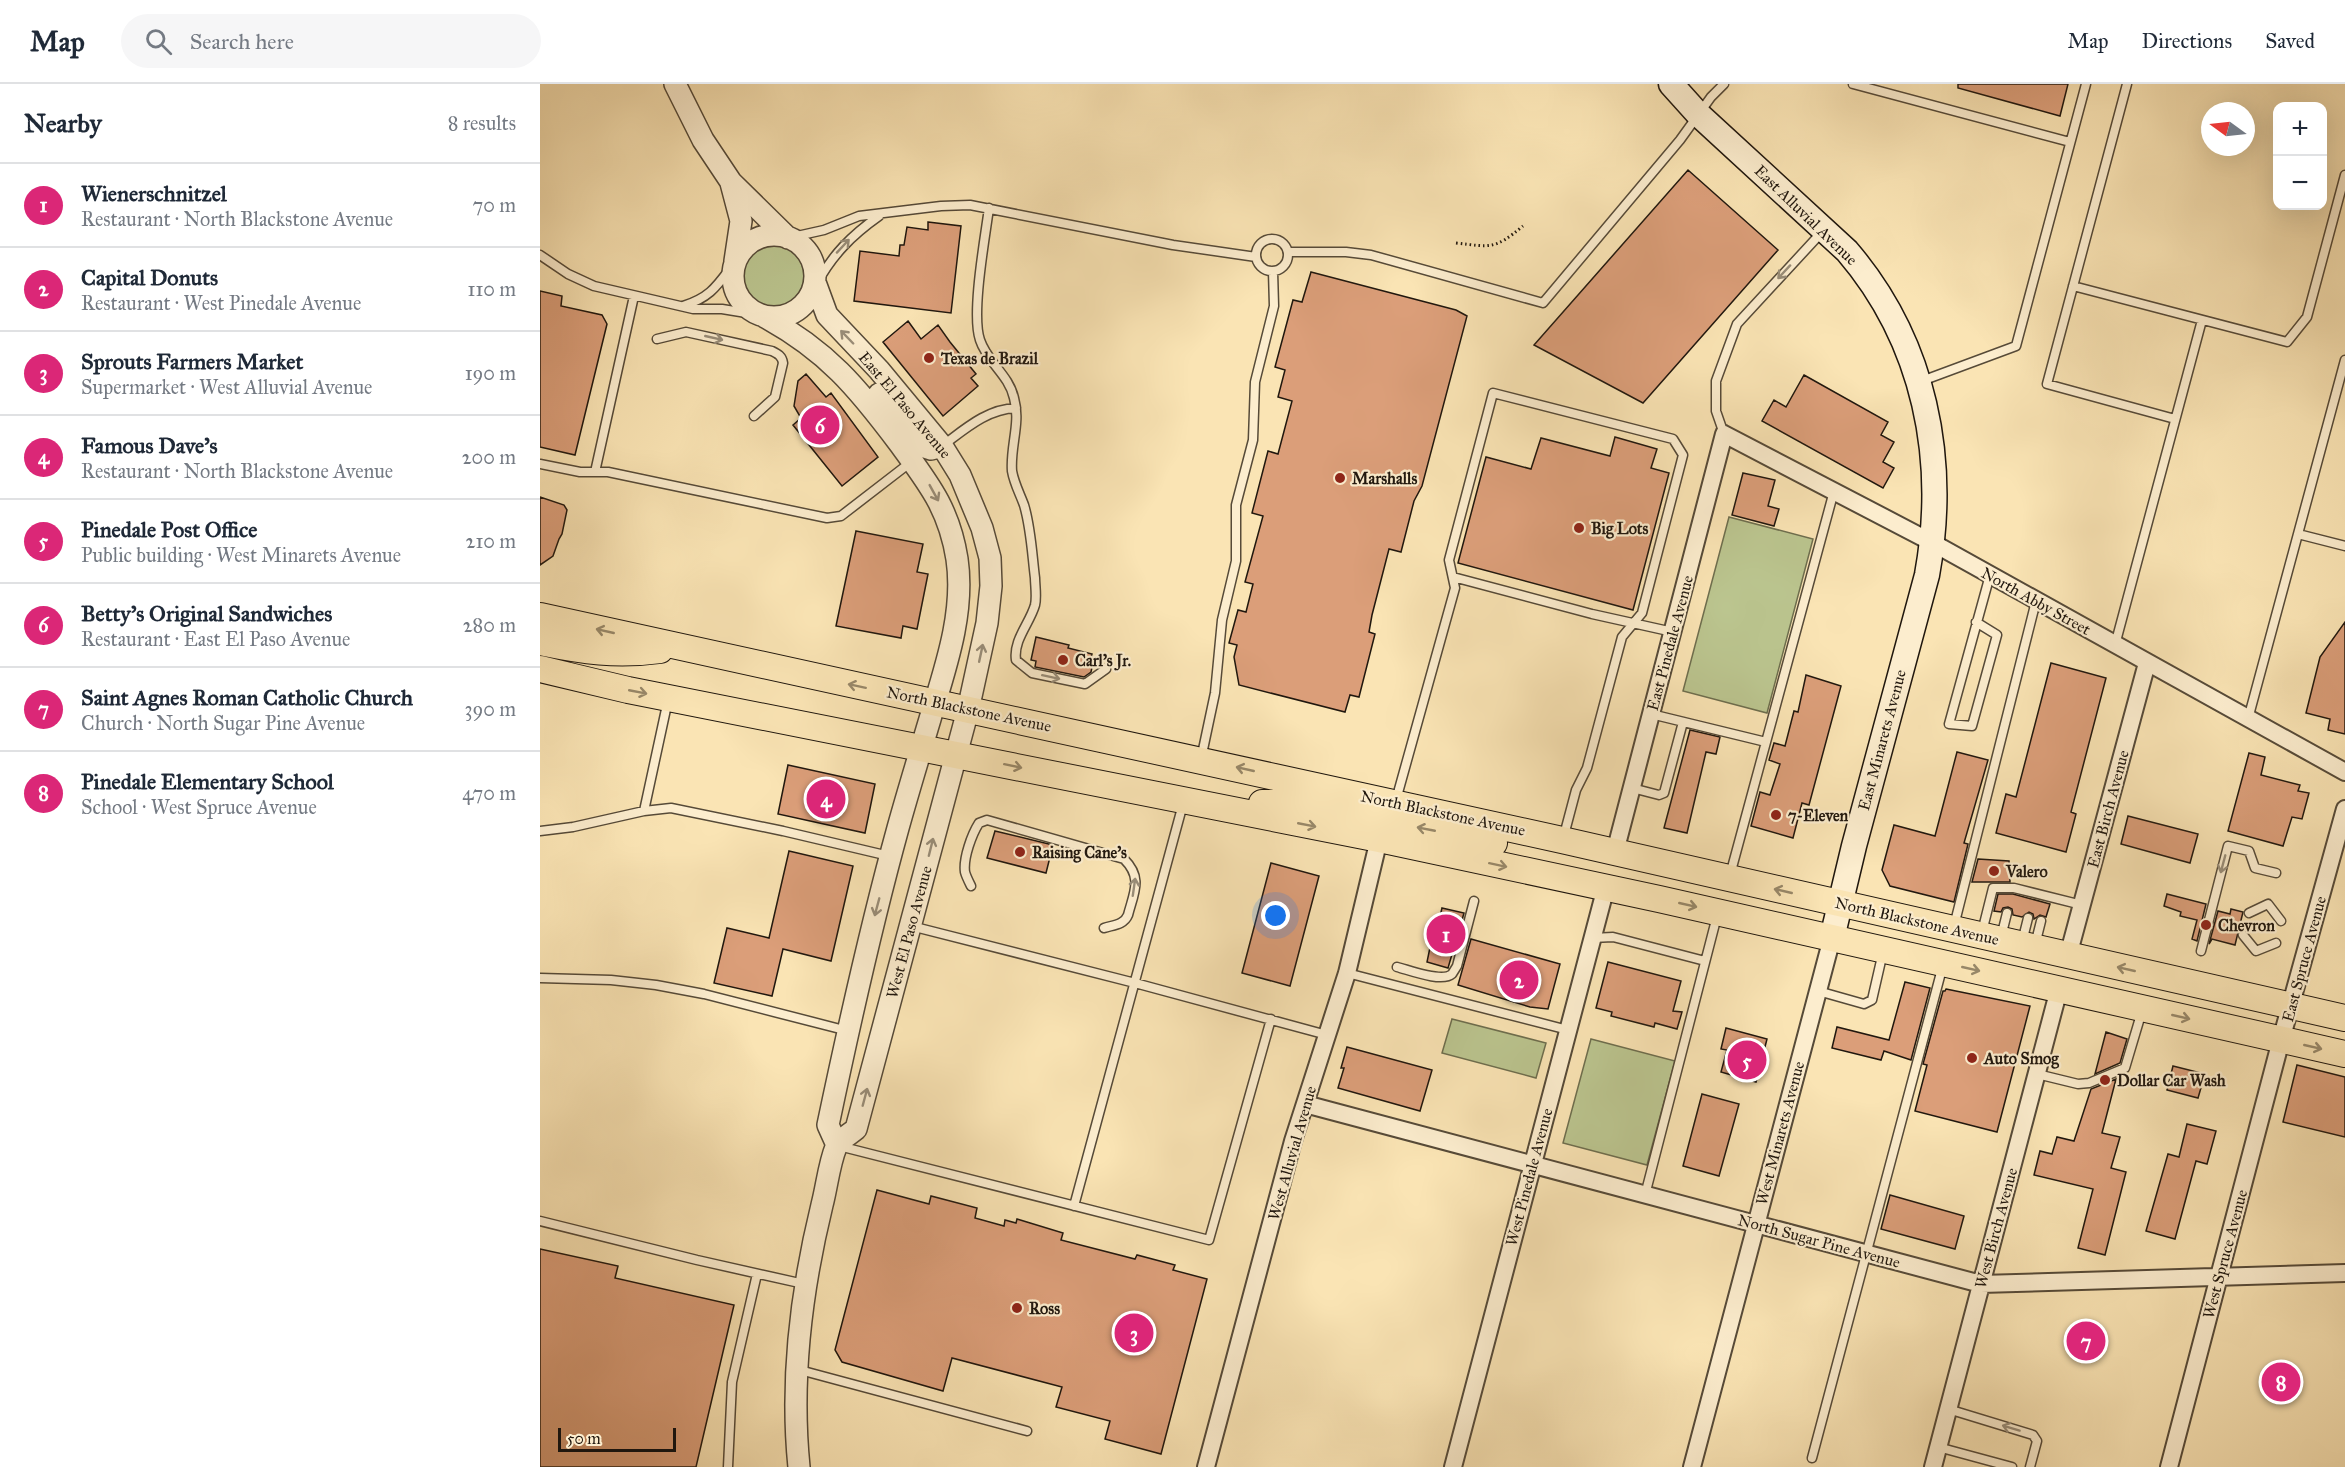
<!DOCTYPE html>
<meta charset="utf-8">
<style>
:root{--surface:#fff;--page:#f6f6f7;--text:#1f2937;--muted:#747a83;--line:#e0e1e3;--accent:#db2777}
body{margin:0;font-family:"IM FELL Great Primer",serif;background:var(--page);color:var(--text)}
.controls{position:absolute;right:18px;top:18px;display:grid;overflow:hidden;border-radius:12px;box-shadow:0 6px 24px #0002}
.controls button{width:54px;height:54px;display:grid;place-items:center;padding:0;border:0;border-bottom:2px solid var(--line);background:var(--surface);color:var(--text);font:30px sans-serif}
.compass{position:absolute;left:1661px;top:18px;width:54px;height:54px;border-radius:50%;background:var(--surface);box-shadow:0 6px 24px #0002;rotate:285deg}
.scale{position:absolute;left:18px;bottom:15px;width:118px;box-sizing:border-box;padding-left:6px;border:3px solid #20170e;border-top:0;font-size:16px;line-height:21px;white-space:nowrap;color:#20170e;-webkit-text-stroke:4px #fcedce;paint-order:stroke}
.you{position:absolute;left:736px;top:832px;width:21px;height:21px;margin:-15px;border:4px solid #fff;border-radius:50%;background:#1a73e8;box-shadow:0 0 0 9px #1a73e833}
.badge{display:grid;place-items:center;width:39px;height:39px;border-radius:50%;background:var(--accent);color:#fff;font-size:20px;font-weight:700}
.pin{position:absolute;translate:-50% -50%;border:3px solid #fff;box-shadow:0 2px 6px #0006}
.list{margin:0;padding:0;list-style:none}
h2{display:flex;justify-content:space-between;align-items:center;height:78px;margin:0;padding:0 24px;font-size:26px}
h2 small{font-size:20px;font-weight:400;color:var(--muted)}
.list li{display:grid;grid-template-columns:39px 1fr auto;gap:18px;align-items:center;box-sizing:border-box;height:84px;padding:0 24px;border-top:2px solid var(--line)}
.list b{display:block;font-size:22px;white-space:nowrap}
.list p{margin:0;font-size:20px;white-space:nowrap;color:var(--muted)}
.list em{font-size:20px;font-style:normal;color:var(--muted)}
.icon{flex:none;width:33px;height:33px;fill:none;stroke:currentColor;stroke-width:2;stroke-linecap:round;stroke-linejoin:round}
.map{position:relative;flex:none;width:1805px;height:1383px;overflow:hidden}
header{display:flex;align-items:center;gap:36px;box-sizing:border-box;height:84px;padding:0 30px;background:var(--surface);border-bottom:2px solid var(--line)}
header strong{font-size:28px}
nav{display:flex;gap:33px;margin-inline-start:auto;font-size:21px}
.search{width:420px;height:54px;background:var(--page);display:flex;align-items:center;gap:15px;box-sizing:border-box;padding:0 21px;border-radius:33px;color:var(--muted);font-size:22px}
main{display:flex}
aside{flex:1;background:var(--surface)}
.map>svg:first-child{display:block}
.green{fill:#bbc58f;stroke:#6e6e4e;stroke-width:1.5}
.building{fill:#db9e79;stroke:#20170e;stroke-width:1.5}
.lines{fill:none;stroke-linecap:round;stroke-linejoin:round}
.service-casing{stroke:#564a38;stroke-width:11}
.minor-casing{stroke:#564a38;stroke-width:20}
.tertiary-casing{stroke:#564a38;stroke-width:24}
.secondary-casing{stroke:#20170e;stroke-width:27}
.primary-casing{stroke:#20170e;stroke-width:28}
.path{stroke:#20170e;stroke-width:3;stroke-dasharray:1.5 3;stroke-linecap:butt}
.service{stroke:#fcedce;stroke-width:8}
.minor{stroke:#fcedce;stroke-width:16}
.tertiary{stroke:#fcedce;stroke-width:21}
.secondary{stroke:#fcedce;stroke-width:24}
.primary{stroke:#fae4b4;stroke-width:26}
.oneway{stroke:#998d78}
.oneway2{stroke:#988869}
.poi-dot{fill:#8f2418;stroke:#fcedce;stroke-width:2}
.labels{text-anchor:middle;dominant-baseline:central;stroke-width:4.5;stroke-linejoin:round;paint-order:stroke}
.street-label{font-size:16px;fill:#20170e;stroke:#fcedce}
.poi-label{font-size:16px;font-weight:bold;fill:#20170e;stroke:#fcedce;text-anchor:start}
</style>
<header>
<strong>Map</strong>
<div class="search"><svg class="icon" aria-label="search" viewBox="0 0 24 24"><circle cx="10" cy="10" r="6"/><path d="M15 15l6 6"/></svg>Search here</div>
<nav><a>Map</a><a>Directions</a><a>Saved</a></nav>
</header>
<main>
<aside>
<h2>Nearby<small>8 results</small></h2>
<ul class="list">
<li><span class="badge">1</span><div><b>Wienerschnitzel</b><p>Restaurant · North Blackstone Avenue</p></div><em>70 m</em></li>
<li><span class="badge">2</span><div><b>Capital Donuts</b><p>Restaurant · West Pinedale Avenue</p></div><em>110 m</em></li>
<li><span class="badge">3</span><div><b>Sprouts Farmers Market</b><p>Supermarket · West Alluvial Avenue</p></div><em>190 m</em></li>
<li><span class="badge">4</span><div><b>Famous Dave's</b><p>Restaurant · North Blackstone Avenue</p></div><em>200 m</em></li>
<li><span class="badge">5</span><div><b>Pinedale Post Office</b><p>Public building · West Minarets Avenue</p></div><em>210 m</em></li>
<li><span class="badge">6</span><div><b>Betty's Original Sandwiches</b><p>Restaurant · East El Paso Avenue</p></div><em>280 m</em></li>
<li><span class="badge">7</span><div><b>Saint Agnes Roman Catholic Church</b><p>Church · North Sugar Pine Avenue</p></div><em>390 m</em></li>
<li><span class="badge">8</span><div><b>Pinedale Elementary School</b><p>School · West Spruce Avenue</p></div><em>470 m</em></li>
</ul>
</aside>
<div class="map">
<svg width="1805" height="1383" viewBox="0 0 1805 1383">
<rect width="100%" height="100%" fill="#fae4b4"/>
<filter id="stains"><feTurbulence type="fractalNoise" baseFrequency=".00333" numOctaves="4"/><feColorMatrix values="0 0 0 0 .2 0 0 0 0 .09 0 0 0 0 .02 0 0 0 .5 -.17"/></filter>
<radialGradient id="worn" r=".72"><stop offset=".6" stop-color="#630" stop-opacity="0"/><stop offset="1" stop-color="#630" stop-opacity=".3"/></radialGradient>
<path class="green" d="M202 192a31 31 0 1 1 62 0a31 31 0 1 1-62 0Z
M 1189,433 L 1273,455 L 1227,629 L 1143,607 Z
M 912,935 L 1006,959 L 996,994 L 902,969 Z
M 1051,955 L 1135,977 L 1107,1081 L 1023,1059 Z"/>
<path class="building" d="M 1418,0 L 1528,0 L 1520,32 L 1418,4 Z
M 1148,86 L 1238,166 L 1103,319 L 994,261 Z
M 388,138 L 421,142 L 411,229 L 314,217 L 320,167 L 359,172 L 360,161 L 364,161 L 367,143 L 388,146 Z
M 771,188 L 916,226 L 927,232 L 882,402 L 874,417 L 861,468 L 849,465 L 832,531 L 829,548 L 835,550 L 819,613 L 810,611 L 805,628 L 699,601 L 694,573 L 697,561 L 689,559 L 698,526 L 706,528 L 713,500 L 705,498 L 723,432 L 712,429 L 728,367 L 738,370 L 752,317 L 738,313 L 745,286 L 735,283 L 753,216 L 762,218 Z
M 0,207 L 22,212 L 21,222 L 62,231 L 67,240 L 35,371 L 0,363 Z
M 368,237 L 381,255 L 398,241 L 410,258 L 436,290 L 431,294 L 438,302 L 403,332 L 343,258 Z
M 266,290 L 286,313 L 291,309 L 338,373 L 302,402 L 253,341 L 261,334 L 254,322 L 258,297 Z
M 1264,291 L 1348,338 L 1341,351 L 1354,358 L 1343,378 L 1354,384 L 1343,404 L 1222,337 L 1234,316 L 1246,323 Z
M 1075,353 L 1117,365 L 1111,384 L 1129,389 L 1093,526 L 918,479 L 946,373 L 991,385 L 1001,354 L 1070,372 Z
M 1203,389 L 1235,396 L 1228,422 L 1239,425 L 1234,442 L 1192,431 Z
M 0,413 L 24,421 L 27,426 L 22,450 L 19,455 L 13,472 L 0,481 Z
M 316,447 L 383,460 L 377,488 L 388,490 L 377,545 L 363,542 L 361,554 L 296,542 Z
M 1805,538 L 1805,650 L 1788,646 L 1790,635 L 1766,629 L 1780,573 Z
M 496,553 L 529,561 L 528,564 L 552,570 L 551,573 L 554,574 L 551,588 L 544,593 L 495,583 L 496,577 L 491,576 Z
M 1511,579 L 1566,594 L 1531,728 L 1536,730 L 1526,768 L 1456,749 L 1466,710 L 1476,713 Z
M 1266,591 L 1301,602 L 1269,721 L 1262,719 L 1253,754 L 1211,742 L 1220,708 L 1230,711 L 1240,680 L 1229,676 L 1234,659 L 1245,662 L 1254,627 L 1258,628 Z
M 1150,646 L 1180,653 L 1176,670 L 1166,668 L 1147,749 L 1124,744 Z
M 1417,668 L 1448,676 L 1424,759 L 1428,760 L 1414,818 L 1350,802 L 1342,786 L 1354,741 L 1395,752 Z
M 1709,669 L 1725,673 L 1721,691 L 1760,701 L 1758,707 L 1769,709 L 1762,735 L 1752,733 L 1743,762 L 1688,747 Z
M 248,681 L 335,700 L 325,749 L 238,730 Z
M 1588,732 L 1658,750 L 1650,779 L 1581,760 Z
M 455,747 L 513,761 L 506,789 L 447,774 Z
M 249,767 L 313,782 L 291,877 L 243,865 L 232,912 L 174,899 L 187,844 L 229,854 Z
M 1438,775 L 1469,777 L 1470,798 L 1432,798 Z
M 731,779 L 779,792 L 750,902 L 702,889 Z
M 1458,810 L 1473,810 L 1510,820 L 1506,833 L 1500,831 L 1494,835 L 1493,830 L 1489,828 L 1482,833 L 1473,831 L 1472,825 L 1468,823 L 1463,824 L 1461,828 L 1454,827 Z
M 1627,810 L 1666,820 L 1657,857 L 1652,855 L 1657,836 L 1640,832 L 1641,828 L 1624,822 Z
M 902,824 L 924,829 L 908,884 L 887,878 L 894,844 L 897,845 Z
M 1691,825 L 1703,828 L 1695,861 L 1672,855 L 1669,860 L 1678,827 L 1690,830 Z
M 931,855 L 1020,880 L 1008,925 L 990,923 L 918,901 Z
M 1068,878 L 1141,897 L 1133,927 L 1142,928 L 1137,945 L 1115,939 L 1114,943 L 1071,932 L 1072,928 L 1056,924 Z
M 1365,898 L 1390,904 L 1371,976 L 1344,967 L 1341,976 L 1292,964 L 1297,943 L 1349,956 Z
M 1406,905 L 1490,922 L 1457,1048 L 1375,1027 L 1387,981 L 1383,980 L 1403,907 L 1405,907 Z
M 1186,944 L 1227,955 L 1216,998 L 1181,988 L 1187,966 L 1181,965 Z
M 1566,948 L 1587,955 L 1580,979 L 1555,990 Z
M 807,963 L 892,986 L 880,1027 L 798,1004 L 804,984 L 801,984 Z
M 1757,981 L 1805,993 L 1805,1053 L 1743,1038 Z
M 1633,982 L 1665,990 L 1658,1014 L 1627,1006 Z
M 1576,995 L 1562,1049 L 1580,1053 L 1571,1084 L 1586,1088 L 1565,1171 L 1538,1164 L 1553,1105 L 1494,1091 L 1500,1067 L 1512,1070 L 1517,1053 L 1534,1057 L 1551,1005 Z
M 1162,1010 L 1199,1020 L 1179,1092 L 1143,1082 Z
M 1647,1040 L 1676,1047 L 1667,1080 L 1656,1077 L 1635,1155 L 1606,1147 L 1628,1070 L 1639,1073 Z
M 337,1106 L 389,1120 L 391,1112 L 437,1124 L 435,1134 L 464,1142 L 465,1136 L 476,1139 L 477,1135 L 523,1149 L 521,1156 L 595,1175 L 597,1171 L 635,1181 L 633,1186 L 667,1195 L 621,1370 L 565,1355 L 570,1337 L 516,1323 L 522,1303 L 412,1274 L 403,1307 L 302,1278 L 295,1266 Z
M 1350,1111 L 1424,1132 L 1415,1165 L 1341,1145 Z
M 0,1165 L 78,1182 L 75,1194 L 194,1221 L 156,1383 L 0,1383 Z"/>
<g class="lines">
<defs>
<path id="service" d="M 1313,0 L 1530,58
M 1587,0 L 1507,300 L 1635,335
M 449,124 C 445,154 431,230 440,256 C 447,278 469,291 474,314 C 481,339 470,362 472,387 C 474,399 480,410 484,421 C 491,444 492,470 495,494 C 495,501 497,513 495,521 C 490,539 473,556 476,576 L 492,589 L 545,600 L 566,585
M 248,154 L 284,146 L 319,132 L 401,122 L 430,121 L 633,161 L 716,173
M716 171a16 16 0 1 1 32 0a16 16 0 1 1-32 0Z
M 748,168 L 806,168 L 831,171 L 1003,219 L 1140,56 L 1171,13 L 1184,0
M 0,171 L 28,190 L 54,202 L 153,225 L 182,225 L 225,232
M 276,201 C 292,171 312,151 339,132
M 1533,202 L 1747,258 L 1767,233 L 1805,91
M 143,222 C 172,213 178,200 195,178
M 117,255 L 146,248 L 232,267 C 238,270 242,272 243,279 L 235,313 L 214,332
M 1379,298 L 1476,262 L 1546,0
M 1184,350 L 1176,327 L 1176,297 L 1197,240 L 1282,148
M 402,362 C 425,345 447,325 476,324
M 0,380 L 40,388 L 68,388 L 287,434 L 301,432 L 371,378
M 55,388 L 94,212
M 1758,450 L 1805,462
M 913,493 L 1052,530 L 1133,548
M 1436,538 L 1457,551 L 1432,642 L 1409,640 L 1450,491
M 1575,561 L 1662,236
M 1111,630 L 1226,658
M 1708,635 L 1805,276
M 661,675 L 675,609 L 682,536 L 696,477 L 696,421 L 713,356 L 715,298 L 734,222 L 733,187
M 1092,704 L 1119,711 L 1124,709 L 1143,638
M 856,716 L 915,504 L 909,476 L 953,309 L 1133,355 L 1143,371 L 1102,529 L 1082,553 L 1047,684 L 1036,706 L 1023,755
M 104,727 L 128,616
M 0,747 L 33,743 L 104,727 L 131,724 L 243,747 L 349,772
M 1190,791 L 1294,407
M 431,802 C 429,798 426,792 425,788 C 423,774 432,750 439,739 L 447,736 L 584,775 C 603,794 594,808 588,831 C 584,841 573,841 564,844
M 1709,829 L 1728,820 L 1741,837
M 371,842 L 595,899 L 787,951
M 1414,842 L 1496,517
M 1442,848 L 1453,804 L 1474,804 L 1542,821
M 1703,851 L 1716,867 L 1736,859
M 1461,853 L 1467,829
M 1052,854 L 1073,853 L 1165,877
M 1482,858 L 1488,834
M 1495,861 L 1501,837
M 1661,867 L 1688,762 L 1709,767 L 1715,784 L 1736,789
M 857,883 C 869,886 902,899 912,890 C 912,890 917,882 917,882 L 934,817
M 807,889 L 1028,946
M 0,894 L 71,896 L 116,901 L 164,910 L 308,947
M 1278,907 L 1324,920 L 1332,916 L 1343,868
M 1497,990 L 1538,1000 L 1549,999 L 1585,984 L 1602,927
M 299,1062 L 669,1156 L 731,935
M 1105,1111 L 1177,832
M 534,1122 L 643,720
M 0,1137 L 157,1176 L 264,1200
M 256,1285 L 487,1347
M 1408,1325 L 1493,1351 L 1497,1357 L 1490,1383
M 1398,1363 L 1472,1383
M 1272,1374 L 1403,881
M 188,1383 L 192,1298 L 217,1190"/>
<path id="minor" d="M 1075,768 L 1184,350 L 1393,459 L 1805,688
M 1528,872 L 1607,579
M 765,1020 L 1441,1200 L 1805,1189
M 666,1383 L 753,1057 L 807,889 L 839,755
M 913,1383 L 1066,803
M 1152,1383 L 1292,854
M 1393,1383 L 1519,905
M 1629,1383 L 1741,956 L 1805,725"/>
<path id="tertiary" d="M 135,0 L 163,56 L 191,98 L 248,154
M 191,99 L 201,137 L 195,177
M193 192a41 41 0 1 1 82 0a41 41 0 1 1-82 0Z
M 225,233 C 287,267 317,303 359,359 C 388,399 409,424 417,475 C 425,529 405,585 390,635 C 379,672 368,708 358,744 C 331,842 309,941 288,1041 L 297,1061
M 339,310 L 382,362 L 391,365 L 402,362
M 259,1383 C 250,1294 261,1207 282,1121 C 287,1102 289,1080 296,1063 C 299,1056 310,1050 316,1045 L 428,626 L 447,539 L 451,502 L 450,474 L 442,444 L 420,391 L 402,362 L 339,286 L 287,231 L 276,201"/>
<path id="secondary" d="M 1131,0 L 1158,30 L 1307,167 C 1385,258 1408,375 1387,491 L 1314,762 L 1292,854"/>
<path id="primary" d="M 0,532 L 1022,756 L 1805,934
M 0,558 C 43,567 76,572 120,566
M 0,585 L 88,606 L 839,755 L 1119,815 L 1805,970
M 722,719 L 746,719 L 839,736 L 847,734 L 855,719
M 839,755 L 853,743 L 861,741 L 954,759"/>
</defs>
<use href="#service" class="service-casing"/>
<use href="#minor" class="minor-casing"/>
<use href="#tertiary" class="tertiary-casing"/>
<use href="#secondary" class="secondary-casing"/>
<use href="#primary" class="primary-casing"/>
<path class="path" d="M 916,159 C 951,163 954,166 983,142"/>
<use href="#service" class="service"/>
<use href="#minor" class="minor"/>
<use href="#tertiary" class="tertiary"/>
<use href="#secondary" class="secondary"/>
<use href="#primary" class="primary"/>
</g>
<defs><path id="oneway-shaft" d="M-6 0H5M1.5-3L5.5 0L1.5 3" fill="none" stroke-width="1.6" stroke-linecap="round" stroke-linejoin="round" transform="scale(1.5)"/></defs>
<g class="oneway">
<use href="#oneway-shaft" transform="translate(303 162) rotate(-47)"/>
<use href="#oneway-shaft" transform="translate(1244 188) rotate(133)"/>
<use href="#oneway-shaft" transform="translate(307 253) rotate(-134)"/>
<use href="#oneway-shaft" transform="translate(174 254) rotate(13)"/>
<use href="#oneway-shaft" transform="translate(394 409) rotate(61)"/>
<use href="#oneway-shaft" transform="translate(441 569) rotate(-78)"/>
<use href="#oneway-shaft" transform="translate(511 593) rotate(12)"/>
<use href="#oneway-shaft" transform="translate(391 763) rotate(-76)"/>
<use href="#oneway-shaft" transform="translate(1683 780) rotate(105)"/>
<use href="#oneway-shaft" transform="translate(594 803) rotate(-82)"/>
<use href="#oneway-shaft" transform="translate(337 823) rotate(105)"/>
<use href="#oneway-shaft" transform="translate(325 1013) rotate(-75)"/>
<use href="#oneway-shaft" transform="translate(1471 1344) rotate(-163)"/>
</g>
<g class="oneway2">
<use href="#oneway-shaft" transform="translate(65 547) rotate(-167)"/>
<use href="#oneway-shaft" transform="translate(317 602) rotate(-168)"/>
<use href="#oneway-shaft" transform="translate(98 608) rotate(11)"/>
<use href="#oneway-shaft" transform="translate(473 682) rotate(12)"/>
<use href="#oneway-shaft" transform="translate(705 685) rotate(-167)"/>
<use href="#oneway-shaft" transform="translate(767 741) rotate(11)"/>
<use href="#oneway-shaft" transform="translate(886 745) rotate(-169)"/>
<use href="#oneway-shaft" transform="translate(958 781) rotate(12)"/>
<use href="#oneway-shaft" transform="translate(1243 807) rotate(-167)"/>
<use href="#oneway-shaft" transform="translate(1148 821) rotate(13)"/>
<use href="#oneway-shaft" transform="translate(1431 885) rotate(13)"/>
<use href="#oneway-shaft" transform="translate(1586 885) rotate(-167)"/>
<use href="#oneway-shaft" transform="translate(1641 933) rotate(13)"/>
<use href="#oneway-shaft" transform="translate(1773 963) rotate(13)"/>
</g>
<g class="poi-dot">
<circle cx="389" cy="274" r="6"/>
<circle cx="800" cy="394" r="6"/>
<circle cx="1039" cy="444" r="6"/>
<circle cx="523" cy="576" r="6"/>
<circle cx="1236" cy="731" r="6"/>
<circle cx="480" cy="768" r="6"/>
<circle cx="1454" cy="787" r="6"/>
<circle cx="1666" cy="841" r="6"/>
<circle cx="1432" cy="974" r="6"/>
<circle cx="1565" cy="996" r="6"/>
<circle cx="477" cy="1224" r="6"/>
</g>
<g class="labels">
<g class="street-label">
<text transform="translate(1266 131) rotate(44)">East Alluvial Avenue</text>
<text transform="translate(365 321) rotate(50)">East El Paso Avenue</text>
<text transform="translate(1496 517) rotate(29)">North Abby Street</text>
<text transform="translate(1130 559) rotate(-75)">East Pinedale Avenue</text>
<text transform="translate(429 625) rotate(12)">North Blackstone Avenue</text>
<text transform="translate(1342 656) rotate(-75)">East Minarets Avenue</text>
<text transform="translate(1568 725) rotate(-75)">East Birch Avenue</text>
<text transform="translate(903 729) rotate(12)">North Blackstone Avenue</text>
<text transform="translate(1377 837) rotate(13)">North Blackstone Avenue</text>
<text transform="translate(369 848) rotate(-75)">West El Paso Avenue</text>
<text transform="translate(1764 875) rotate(-75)">East Spruce Avenue</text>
<text transform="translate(1240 1049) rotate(-75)">West Minarets Avenue</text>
<text transform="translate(752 1069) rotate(-74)">West Alluvial Avenue</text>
<text transform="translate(989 1093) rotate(-75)">West Pinedale Avenue</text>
<text transform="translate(1456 1144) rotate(-75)">West Birch Avenue</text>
<text transform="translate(1279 1157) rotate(15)">North Sugar Pine Avenue</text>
<text transform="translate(1685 1170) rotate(-75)">West Spruce Avenue</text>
</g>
<g class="poi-label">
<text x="401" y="274">Texas de Brazil</text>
<text x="812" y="394">Marshalls</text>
<text x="1051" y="444">Big Lots</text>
<text x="535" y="576">Carl's Jr.</text>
<text x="1248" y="731">7-Eleven</text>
<text x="492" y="768">Raising Cane's</text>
<text x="1466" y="787">Valero</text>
<text x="1678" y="841">Chevron</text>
<text x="1444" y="974">Auto Smog</text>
<text x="1577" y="996">Dollar Car Wash</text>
<text x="489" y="1224">Ross</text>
</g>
</g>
<rect width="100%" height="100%" filter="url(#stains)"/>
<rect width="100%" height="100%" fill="url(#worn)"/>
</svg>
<div class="controls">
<button>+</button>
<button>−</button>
</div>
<svg class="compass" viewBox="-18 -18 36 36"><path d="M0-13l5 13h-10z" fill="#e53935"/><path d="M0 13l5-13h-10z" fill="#747a83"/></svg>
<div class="scale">50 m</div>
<div class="you"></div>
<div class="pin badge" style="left:906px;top:850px">1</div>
<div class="pin badge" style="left:979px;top:896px">2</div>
<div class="pin badge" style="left:594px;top:1249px">3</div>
<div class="pin badge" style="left:286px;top:715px">4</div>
<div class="pin badge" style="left:1207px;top:976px">5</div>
<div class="pin badge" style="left:280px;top:341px">6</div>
<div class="pin badge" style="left:1546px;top:1257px">7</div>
<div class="pin badge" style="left:1741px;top:1298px">8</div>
</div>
</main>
